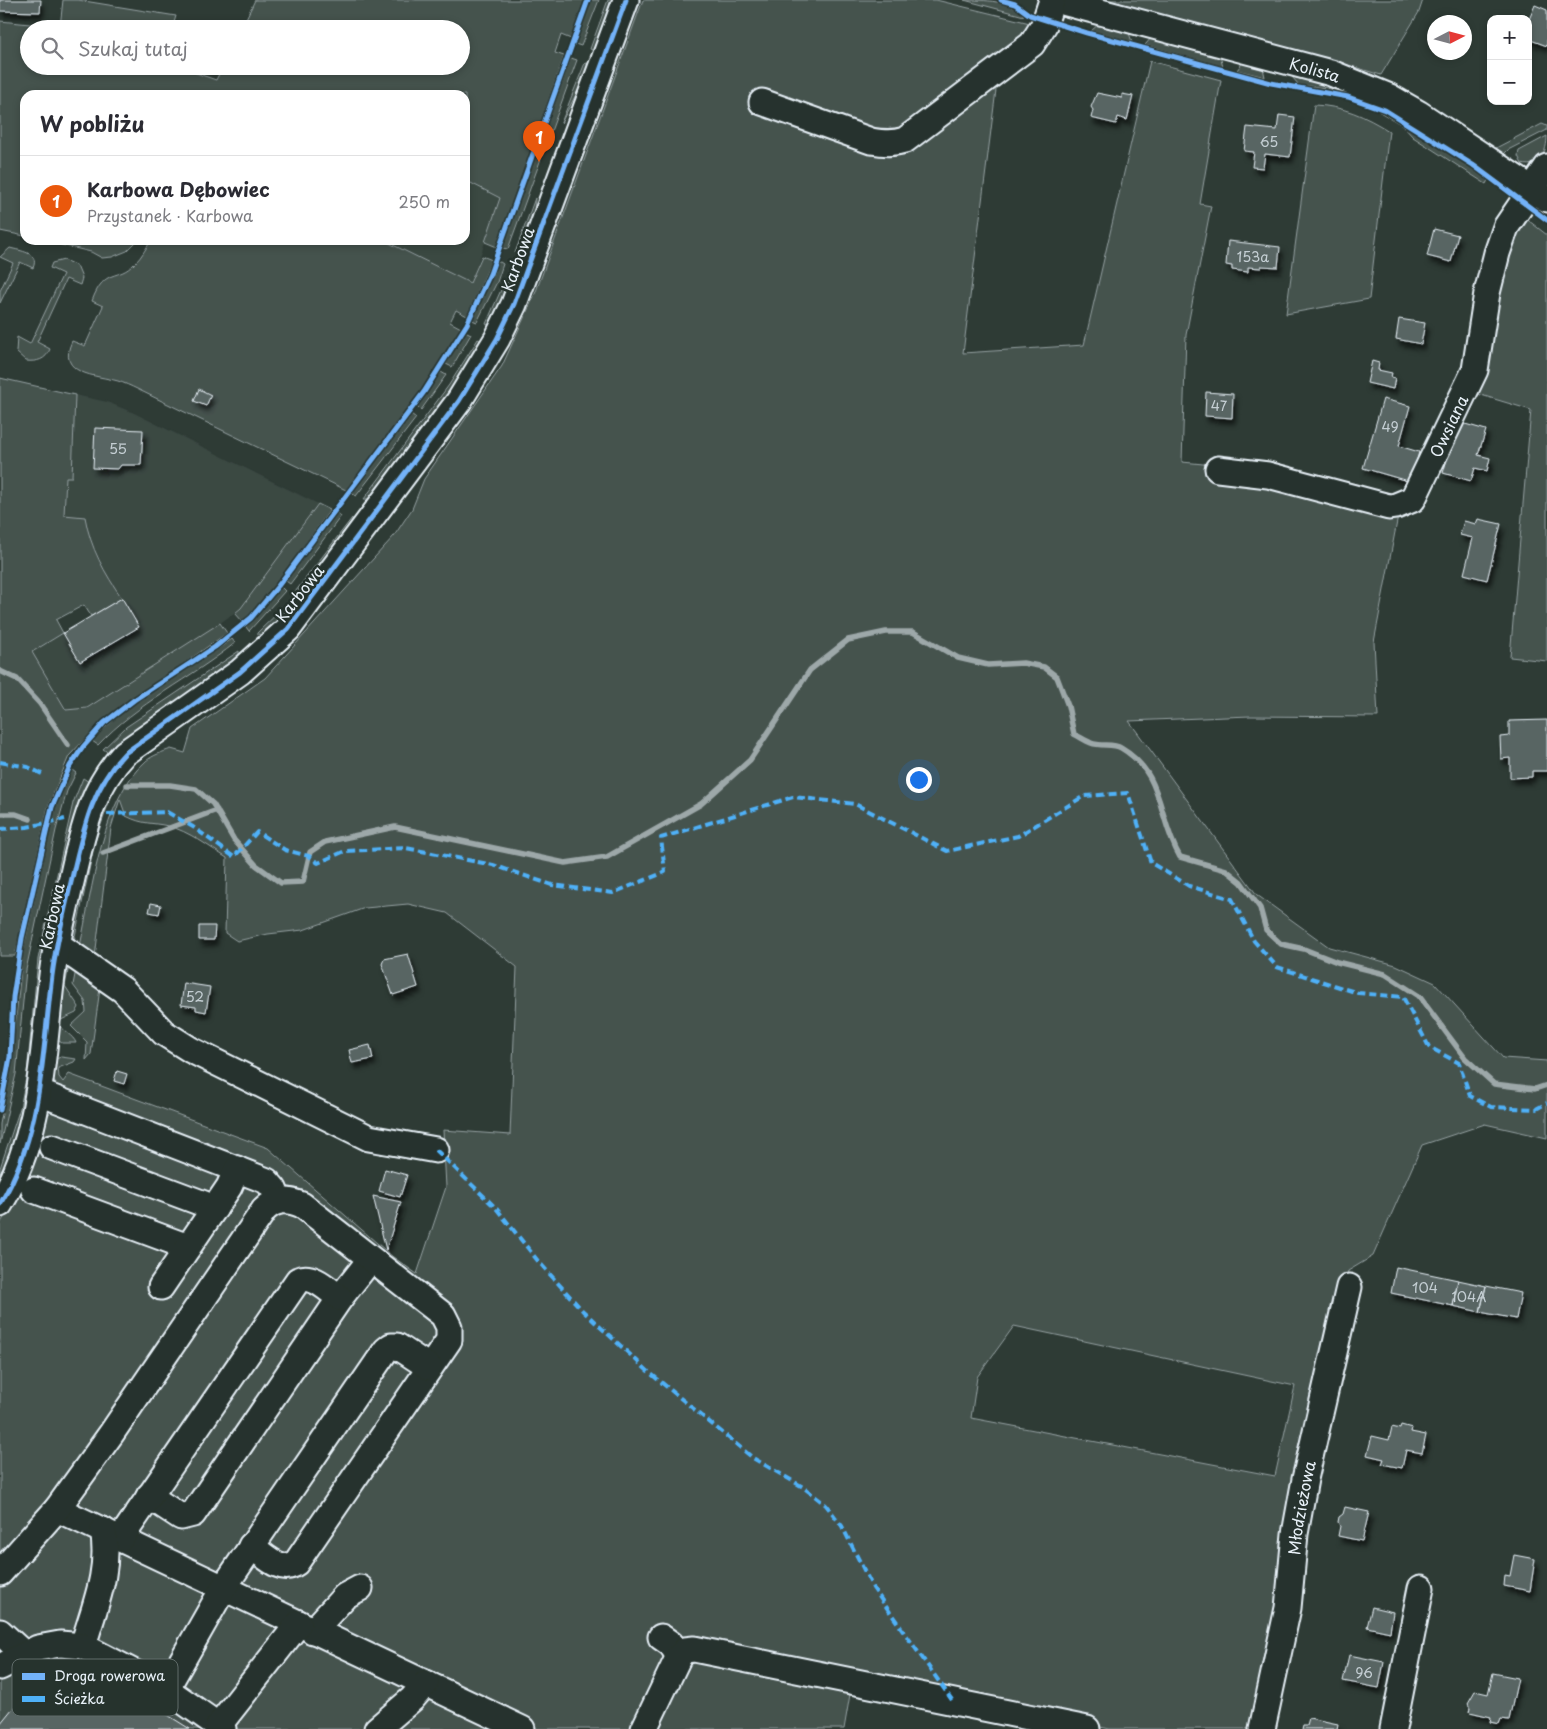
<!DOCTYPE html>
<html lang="pl">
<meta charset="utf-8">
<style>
:root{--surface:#fff;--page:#f2f2f3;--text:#2b2b33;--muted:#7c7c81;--line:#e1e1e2;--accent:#ea580c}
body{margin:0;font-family:"Playpen Sans",sans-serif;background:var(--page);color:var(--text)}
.controls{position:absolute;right:15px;top:15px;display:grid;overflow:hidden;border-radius:10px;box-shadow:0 2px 8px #0003}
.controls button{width:45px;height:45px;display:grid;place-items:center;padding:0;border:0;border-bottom:1px solid var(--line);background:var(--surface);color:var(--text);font:25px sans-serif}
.compass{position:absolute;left:1427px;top:15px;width:45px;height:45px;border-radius:50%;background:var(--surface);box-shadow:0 2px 8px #0003;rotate:84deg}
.you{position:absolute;left:918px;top:779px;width:18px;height:18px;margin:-12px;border:4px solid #fff;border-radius:50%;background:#1a73e8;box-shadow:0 0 0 8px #1a73e833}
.badge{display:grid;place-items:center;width:32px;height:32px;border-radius:50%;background:var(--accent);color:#fff;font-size:16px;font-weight:700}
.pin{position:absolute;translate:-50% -41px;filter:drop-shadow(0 1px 2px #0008)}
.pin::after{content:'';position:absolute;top:26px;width:18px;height:15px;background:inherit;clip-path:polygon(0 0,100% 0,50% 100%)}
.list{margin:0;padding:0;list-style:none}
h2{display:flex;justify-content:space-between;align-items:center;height:65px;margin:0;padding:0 20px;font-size:21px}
h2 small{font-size:16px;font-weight:400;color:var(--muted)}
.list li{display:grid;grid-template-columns:32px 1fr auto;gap:15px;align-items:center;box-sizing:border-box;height:90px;padding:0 20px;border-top:1px solid var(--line)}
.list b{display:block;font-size:19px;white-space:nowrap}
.list p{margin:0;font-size:16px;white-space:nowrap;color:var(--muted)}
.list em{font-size:16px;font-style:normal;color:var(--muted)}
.icon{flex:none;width:28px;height:28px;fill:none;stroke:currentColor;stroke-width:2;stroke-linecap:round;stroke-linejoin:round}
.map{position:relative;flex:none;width:1547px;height:1729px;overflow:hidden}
.search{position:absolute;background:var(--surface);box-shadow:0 2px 8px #0003;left:20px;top:20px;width:450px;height:55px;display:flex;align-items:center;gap:12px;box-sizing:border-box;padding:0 18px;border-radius:28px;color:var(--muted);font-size:19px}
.panel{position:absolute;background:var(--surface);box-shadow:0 2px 8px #0003;left:20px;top:90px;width:450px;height:155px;border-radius:15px}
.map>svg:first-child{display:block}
.built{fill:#3b4843}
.green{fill:#45524e;stroke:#96a2a3;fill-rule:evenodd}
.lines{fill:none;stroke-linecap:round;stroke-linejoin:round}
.stream{stroke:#9da8a9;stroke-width:5.5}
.building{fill:#596563;stroke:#e8f1f8;filter:url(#shadow)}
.minor-casing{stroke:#e8f1f8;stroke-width:29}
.minor{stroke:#26332d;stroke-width:25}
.quiet{stroke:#4fb1f8;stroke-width:4;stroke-dasharray:8 4;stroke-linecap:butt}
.cycleway-casing{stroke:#26332d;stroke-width:8}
.cycleway{stroke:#73b2f8;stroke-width:5}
.labels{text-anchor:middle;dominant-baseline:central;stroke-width:5;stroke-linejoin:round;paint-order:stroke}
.number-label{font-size:14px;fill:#c4ced3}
.street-label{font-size:16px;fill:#e8f1f8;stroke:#26332d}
.key{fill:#26332d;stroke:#606c6a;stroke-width:1}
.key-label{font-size:14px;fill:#e8f1f8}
</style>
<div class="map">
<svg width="1547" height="1729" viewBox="0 0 1547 1729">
<defs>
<filter id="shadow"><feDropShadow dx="3" dy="5.5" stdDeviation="2.5" flood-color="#0009"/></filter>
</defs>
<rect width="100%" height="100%" fill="#2e3b35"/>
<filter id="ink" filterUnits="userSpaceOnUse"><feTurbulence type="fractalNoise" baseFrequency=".02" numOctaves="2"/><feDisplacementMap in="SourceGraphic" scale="10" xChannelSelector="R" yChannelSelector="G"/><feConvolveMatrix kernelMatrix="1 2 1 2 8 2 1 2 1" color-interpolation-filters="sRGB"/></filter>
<g filter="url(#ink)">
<path class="built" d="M 465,180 L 500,198 L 471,283 L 383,240 L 465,240 Z
M 75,395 L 107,402 L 134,413 L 318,504 L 241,608 L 205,634 L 87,708 L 66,710 L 32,652 L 122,598 L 107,576 L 88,533 L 85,517 L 64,515 L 66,477 L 72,477 Z"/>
<path class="green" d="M 63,0 L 78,0 L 176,16 L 172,29 L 29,29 L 29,66 L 176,66 L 216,80 L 223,66 L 461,66 L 461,29 L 241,29 L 255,0 L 586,0 L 571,39 L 561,35 L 555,53 L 564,56 L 497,247 L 485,242 L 500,198 L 465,180 L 465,95 L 25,95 L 25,236 L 0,231 L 0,21 L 60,27 Z
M 591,0 L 599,0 L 581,46 L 575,44 Z
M 608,0 L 616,0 L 596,52 L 590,49 Z
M 643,0 L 936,0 L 1034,24 L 998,74 L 963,353 L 1084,345 L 1150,61 L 1221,80 L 1200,204 L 1211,206 L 1186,335 L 1182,462 L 1214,465 L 1352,500 L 1351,510 L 1386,520 L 1389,512 L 1399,511 L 1374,642 L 1378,717 L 1250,716 L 1129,721 L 1257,895 L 1329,947 L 1396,965 L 1435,983 L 1503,1058 L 1547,1061 L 1547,1138 L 1485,1124 L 1422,1145 L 1373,1256 L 1348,1271 L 1299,1478 L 1257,1729 L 1110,1729 L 853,1677 L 844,1729 L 0,1729 L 0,1224 L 8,1211 L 44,1120 L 55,1107 L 57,1088 L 52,1075 L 53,1060 L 61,1057 L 76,1059 L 74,1062 L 58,1068 L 59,1077 L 63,1082 L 69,1074 L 268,1148 L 393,1257 L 417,1274 L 446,1187 L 443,1130 L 510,1135 L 517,967 L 447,913 L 408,904 L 365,908 L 303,930 L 268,934 L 237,941 L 225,933 L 227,858 C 209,847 189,831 168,826 C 151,822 144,825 126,816 L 120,799 L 111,828 L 95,957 L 80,946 C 92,892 102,798 146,761 C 153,755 163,752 171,749 L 185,753 L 192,729 L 265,678 L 394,536 L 412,509 L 424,479 L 502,366 L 535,294 ZM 1014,1326 L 1295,1386 L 1275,1476 L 971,1418 L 977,1377 Z
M 964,0 C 984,0 1011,0 1024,16 Z
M 1104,0 L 1423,0 L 1419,12 L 1381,75 L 1311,54 Z
M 1100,23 L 1128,30 L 1132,42 L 1091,31 Z
M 1152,37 L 1220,56 L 1223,67 L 1145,45 Z
M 571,58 L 577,60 L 508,249 L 502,248 Z
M 1243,62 L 1263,68 L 1265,77 L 1237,70 Z
M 585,63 L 591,66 L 561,123 Z
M 1292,77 L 1328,85 L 1355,95 L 1356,97 L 1327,88 L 1299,85 Z
M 1314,105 C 1343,106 1365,116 1389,131 L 1369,299 L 1286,314 Z
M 1378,111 C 1418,128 1453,155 1488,180 L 1486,184 L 1413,137 L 1402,125 Z
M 1542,124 L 1547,126 L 1547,130 L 1508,150 L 1504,154 L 1496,148 Z
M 1547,136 C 1547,151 1540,169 1522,164 L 1518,156 L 1519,151 Z
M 535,198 L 534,216 L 523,255 L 515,253 Z
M 1524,217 L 1547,235 L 1547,661 L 1510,657 L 1531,410 L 1471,392 L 1499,274 Z
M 41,240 L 138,240 L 127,251 L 112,257 L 102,258 L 91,252 Z
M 152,240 L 383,240 L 470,283 L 482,256 L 492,260 L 467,316 L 456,310 L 450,322 L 461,328 L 422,390 L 346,490 L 137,389 C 131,386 124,383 118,381 C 96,375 56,375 72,341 L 85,346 L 103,306 L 92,301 C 105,266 118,282 135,263 C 142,257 146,247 152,240 Z
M 10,248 C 20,251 40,252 33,268 L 20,262 L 0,303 L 0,291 L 13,263 L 0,257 Z
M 64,260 L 77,266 L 82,278 L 80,285 L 66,279 L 37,342 L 50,349 C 46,360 37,362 26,361 L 16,352 L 17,337 L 30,344 L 63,274 L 50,268 L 52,263 Z
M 500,262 L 503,264 L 497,282 L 477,322 L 472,320 L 497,263 Z
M 512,265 L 517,269 L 492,327 L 486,324 Z
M 465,331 L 471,334 L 452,367 L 446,364 Z
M 478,339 L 484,342 L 452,395 L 371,499 L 364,499 L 449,385 Z
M 441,372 L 446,375 L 421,410 L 417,406 Z
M 0,378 L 75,395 L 72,477 L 66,477 L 64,515 L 85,517 C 90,547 105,574 122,598 L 91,616 L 84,605 L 56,620 L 63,633 L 32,652 L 66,710 L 87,708 L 220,623 L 227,633 L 102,721 L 69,756 L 48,807 L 15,956 L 0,956 Z
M 411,414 L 416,418 L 356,496 L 351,493 Z
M 318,504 L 330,510 L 280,579 L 243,622 L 235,613 L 241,608 Z
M 337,513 L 341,516 L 290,584 L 286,581 Z
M 352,518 L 353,525 L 298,600 L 292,596 Z
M 281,587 L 285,591 L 249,631 L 246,627 Z
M 285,606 L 291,610 L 266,635 L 256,634 Z
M 232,639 L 235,643 C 190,679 137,703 98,745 L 92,741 C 131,698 186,673 232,639 Z
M 239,651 L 239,657 L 213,679 L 137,729 L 109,753 L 103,749 L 126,727 Z
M 72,770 L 76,773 L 67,791 L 56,830 L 26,970 L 16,1074 L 0,1144 L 0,1124 L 10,1074 L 23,951 L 55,807 L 65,781 Z
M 83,778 L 89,782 L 76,816 L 21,1132 L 0,1182 L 0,1168 L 20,1108 L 27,1073 L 38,959 L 73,803 Z
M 106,797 L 110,799 L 95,842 L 74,941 L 69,938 L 91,841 Z
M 65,961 L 70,961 L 65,986 L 79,1007 L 76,1013 L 61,1020 L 60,1024 C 64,1033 73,1035 76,1043 L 62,1043 L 56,1039 Z
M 77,964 L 101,981 L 91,1054 L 86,1060 L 87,1042 L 71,1026 L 86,1012 L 85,1001 L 73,985 Z"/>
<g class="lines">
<path class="stream" d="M 0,671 L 17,679 L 40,704 L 68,745
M 127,785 L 170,785 L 196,789 L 213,804 L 234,840 L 256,865 L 281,883 L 303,882 L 310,852 L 325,842 L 395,827 L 565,863 L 607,857 L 701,804 L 750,760 L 810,670 L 848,640 L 886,632 L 913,632 L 958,658 L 988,665 L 1023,663 L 1044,667 L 1057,677 L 1068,706 L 1074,734 C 1080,737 1086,741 1091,743 C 1101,747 1113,743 1121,748 C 1165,774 1157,818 1180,857 L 1226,870 L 1241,882 L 1260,908 L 1266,930 L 1281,944 L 1304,949 L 1337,962 L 1385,974 L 1419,996 L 1465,1058 L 1494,1084 L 1535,1089 L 1547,1085
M 0,814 L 16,814 L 30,819
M 103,853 L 217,810"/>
</g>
<path class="building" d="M 0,0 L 41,0 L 40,12 L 0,11 Z
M 1535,5 L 1547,10 L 1547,46 L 1528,39 L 1528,22 Z
M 1097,93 L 1122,98 L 1122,94 L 1133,96 L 1127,120 L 1118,117 L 1116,124 L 1091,118 L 1093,110 L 1091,107 Z
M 1279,115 L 1295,117 L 1290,157 L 1265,154 L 1263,168 L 1252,167 L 1254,152 L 1244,151 L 1247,127 L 1277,130 Z
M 1434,229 L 1458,235 L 1451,262 L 1427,256 Z
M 1228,241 L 1280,247 L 1278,267 L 1261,266 L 1261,268 L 1248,267 L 1248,272 L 1232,270 L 1232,266 L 1226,265 Z
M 1399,319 L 1425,323 L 1421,344 L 1396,339 Z
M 1372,361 L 1379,363 L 1378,370 L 1392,373 L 1391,377 L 1395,378 L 1393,389 L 1367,383 Z
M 199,389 L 211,395 L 206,406 L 194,401 Z
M 1206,392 L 1233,394 L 1232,418 L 1205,416 Z
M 1383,399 L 1410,406 L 1399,446 L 1419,452 L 1411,482 L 1363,468 Z
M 1458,422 L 1486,430 L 1478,455 L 1490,458 L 1487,471 L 1475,468 L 1471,481 L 1443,473 Z
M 95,428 L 143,430 L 141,465 L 121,465 L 118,469 L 93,468 Z
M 1478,519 L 1501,524 L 1487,580 L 1464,574 L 1473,538 L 1460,535 L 1464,521 L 1476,524 Z
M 122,598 L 139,627 L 80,662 L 63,633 Z
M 1547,720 L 1547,771 L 1532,771 L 1532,777 L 1510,778 L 1510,758 L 1501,759 L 1500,737 L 1509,736 L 1509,721 Z
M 151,903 L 161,905 L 159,914 L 149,912 Z
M 199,926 L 215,926 L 214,940 L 199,940 Z
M 408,954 L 418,987 L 393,995 L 382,964 L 384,959 Z
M 184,983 L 210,987 L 206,1012 L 196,1010 L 196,1007 L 181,1005 Z
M 370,1045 L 373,1059 L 352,1063 L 349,1050 Z
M 117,1071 L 127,1074 L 124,1084 L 114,1081 Z
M 385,1169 L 407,1175 L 400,1197 L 379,1191 Z
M 373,1196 L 401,1202 L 386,1250 Z
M 1396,1267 L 1458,1280 L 1453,1306 L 1391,1293 Z
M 1458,1280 L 1486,1286 L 1480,1312 L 1453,1306 Z
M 1486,1286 L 1521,1293 L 1516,1319 L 1480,1312 Z
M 1401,1425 L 1412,1428 L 1411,1432 L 1426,1435 L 1422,1453 L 1406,1450 L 1402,1468 L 1382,1464 L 1384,1459 L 1367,1455 L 1372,1436 L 1389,1440 L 1392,1427 L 1400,1429 Z
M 1345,1507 L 1369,1512 L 1362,1541 L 1338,1536 L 1340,1526 L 1338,1522 L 1339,1517 L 1343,1514 Z
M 1514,1555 L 1535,1559 L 1530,1591 L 1504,1586 L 1505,1575 L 1510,1576 Z
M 1372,1607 L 1393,1612 L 1390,1632 L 1367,1627 Z
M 1349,1655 L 1384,1662 L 1379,1688 L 1343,1681 Z
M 79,1658 L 81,1669 L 131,1692 L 190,1729 L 0,1729 L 0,1724 L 25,1693 L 49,1672 L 48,1663 Z
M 1493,1673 L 1518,1678 L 1509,1720 L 1501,1719 L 1499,1724 L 1490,1722 L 1491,1717 L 1470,1712 L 1471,1707 L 1468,1703 L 1475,1691 L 1488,1694 Z
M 1309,1718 L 1338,1724 L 1337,1729 L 1302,1729 L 1303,1725 L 1307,1725 Z"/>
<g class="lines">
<defs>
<g id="minor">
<path id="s1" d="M 1055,0 L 1331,73 L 1390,97 L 1418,113 L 1547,199"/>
<path d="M 762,102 L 871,141 C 883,143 893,144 905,140 L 1032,44 L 1044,25 L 1052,0"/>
<path id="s2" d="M 1218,469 L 1268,475 L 1389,507 L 1396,506 L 1413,499 L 1475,370 L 1487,293 L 1497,253 L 1506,227 L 1547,167"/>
<path d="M 57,944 L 123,990 L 164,1033 L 191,1050 L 369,1138 L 436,1150"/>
<path d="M 40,1093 L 267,1181 L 274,1189 L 279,1201"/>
<path d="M 52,1147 L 215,1208"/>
<path d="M 34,1190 L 188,1247"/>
<path d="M 0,1204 C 41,1137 42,1060 51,984 C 55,944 66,905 75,865 C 85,823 94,785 125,753 L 240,672 L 288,629 L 459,401 L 497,339 L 514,304 L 626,0"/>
<path d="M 161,1287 L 229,1187 L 237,1169"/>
<path d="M 149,1496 L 181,1517 L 193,1514 L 340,1298 L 370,1260"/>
<path d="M 57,1509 L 522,1729"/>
<path d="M 121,1538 L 298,1280 C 313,1273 328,1290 340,1298"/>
<path d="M 0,1573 L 57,1509 L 111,1434 L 264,1210 C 276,1198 288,1199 302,1205 L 443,1315 L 449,1327 L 449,1340 L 296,1563 C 281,1574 264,1555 251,1546"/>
<path d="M 313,1631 L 345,1596 L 360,1588"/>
<path d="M 0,1632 L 24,1654"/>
<path d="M 661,1637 L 671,1644 L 679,1656"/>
<path d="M 83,1646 C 94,1607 111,1571 103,1530"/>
<path d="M 0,1667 L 38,1648 L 60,1644 L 83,1646 L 166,1689 L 223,1729"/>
<path d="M 166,1689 L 224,1587 L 386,1350 L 391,1346 L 397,1346 L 429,1367"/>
<path d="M 219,1725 L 299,1623"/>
<path d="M 377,1729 L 412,1699 L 426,1683"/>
<path d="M 644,1729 L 679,1656 L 685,1650 L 694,1649 L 1087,1729"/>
<path id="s3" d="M 1262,1729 L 1288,1608 L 1295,1534 L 1305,1479 L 1349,1287"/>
<path d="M 1393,1729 L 1421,1588"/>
</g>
</defs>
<use href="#minor" class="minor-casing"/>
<use href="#minor" class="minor"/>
<path class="quiet" d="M 0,762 L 28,767 L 42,774
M 107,814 L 167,812 L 193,827 L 234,857 L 257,832 L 285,850 L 309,856 L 318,863 L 345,851 L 406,848 L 493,865 L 552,885 L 613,893 L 665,872 L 661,838 L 793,797 L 855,804 L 947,851 L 1018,836 L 1084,796 L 1128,793 L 1151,863 L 1189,886 L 1232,899 L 1254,941 L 1277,967 L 1358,993 L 1403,997 L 1429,1047 L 1459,1063 L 1470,1096 L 1491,1107 L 1536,1109 L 1547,1103
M 0,829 L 27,827 L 65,819
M 436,1150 L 496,1208 L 538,1261 L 583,1311 L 650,1373 L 753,1458 L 803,1487 L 826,1505 L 842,1526 L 873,1588 L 952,1700"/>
<defs>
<path id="cycleway" d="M 1001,0 L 1015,4 L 1030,15 L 1087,33 L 1271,83 L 1348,97 L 1385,110 L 1473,165 L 1547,220
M 0,1110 L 10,1057 L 13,997 L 22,938 L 52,807 L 70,766 L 83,747 L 104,723 L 134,700 L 215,647 L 251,618 L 278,586 L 424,392 L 467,324 L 490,274 L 588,0
M 0,1204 C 41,1137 42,1060 51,984 C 55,944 66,905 75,865 C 85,823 94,785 125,753 L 240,672 L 288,629 L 459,401 L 497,339 L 514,304 L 626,0"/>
</defs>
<use href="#cycleway" class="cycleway-casing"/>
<use href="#cycleway" class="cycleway"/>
</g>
</g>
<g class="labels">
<g class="number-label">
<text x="1269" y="141">65</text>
<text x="1253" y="256">153a</text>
<text x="1219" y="405">47</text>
<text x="1390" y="426">49</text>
<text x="118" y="448">55</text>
<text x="195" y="996">52</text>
<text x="1425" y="1287">104</text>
<text x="1469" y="1296">104A</text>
<text x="1364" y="1672">96</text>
</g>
<g class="street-label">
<text stroke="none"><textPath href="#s1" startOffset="269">Kolista</textPath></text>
<text transform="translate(517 259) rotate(-70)">Karbowa</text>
<text stroke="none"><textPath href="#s2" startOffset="282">Owsiana</textPath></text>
<text transform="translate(299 593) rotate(-52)">Karbowa</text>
<text transform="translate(51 916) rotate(-78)">Karbowa</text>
<text stroke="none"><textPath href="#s3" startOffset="225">Młodzieżowa</textPath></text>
</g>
</g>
<rect x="12" y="1659" width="166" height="57" rx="8" class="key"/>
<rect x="22" y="1673" width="23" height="7" fill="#73b2f8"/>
<rect x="22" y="1696" width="23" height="6" fill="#4fb1f8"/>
<g class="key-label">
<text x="54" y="1681">Droga rowerowa</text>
<text x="54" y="1704">Ścieżka</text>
</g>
</svg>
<div class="controls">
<button>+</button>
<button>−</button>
</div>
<svg class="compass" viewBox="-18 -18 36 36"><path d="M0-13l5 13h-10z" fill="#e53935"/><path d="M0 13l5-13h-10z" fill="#7c7c81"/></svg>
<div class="you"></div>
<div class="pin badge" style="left:539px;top:162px">1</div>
<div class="search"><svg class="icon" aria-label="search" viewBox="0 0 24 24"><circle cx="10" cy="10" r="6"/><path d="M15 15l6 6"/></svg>Szukaj tutaj</div>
<section class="panel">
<h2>W pobliżu<small></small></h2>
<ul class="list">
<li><span class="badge">1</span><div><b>Karbowa Dębowiec</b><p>Przystanek · Karbowa</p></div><em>250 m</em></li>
</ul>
</section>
</div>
